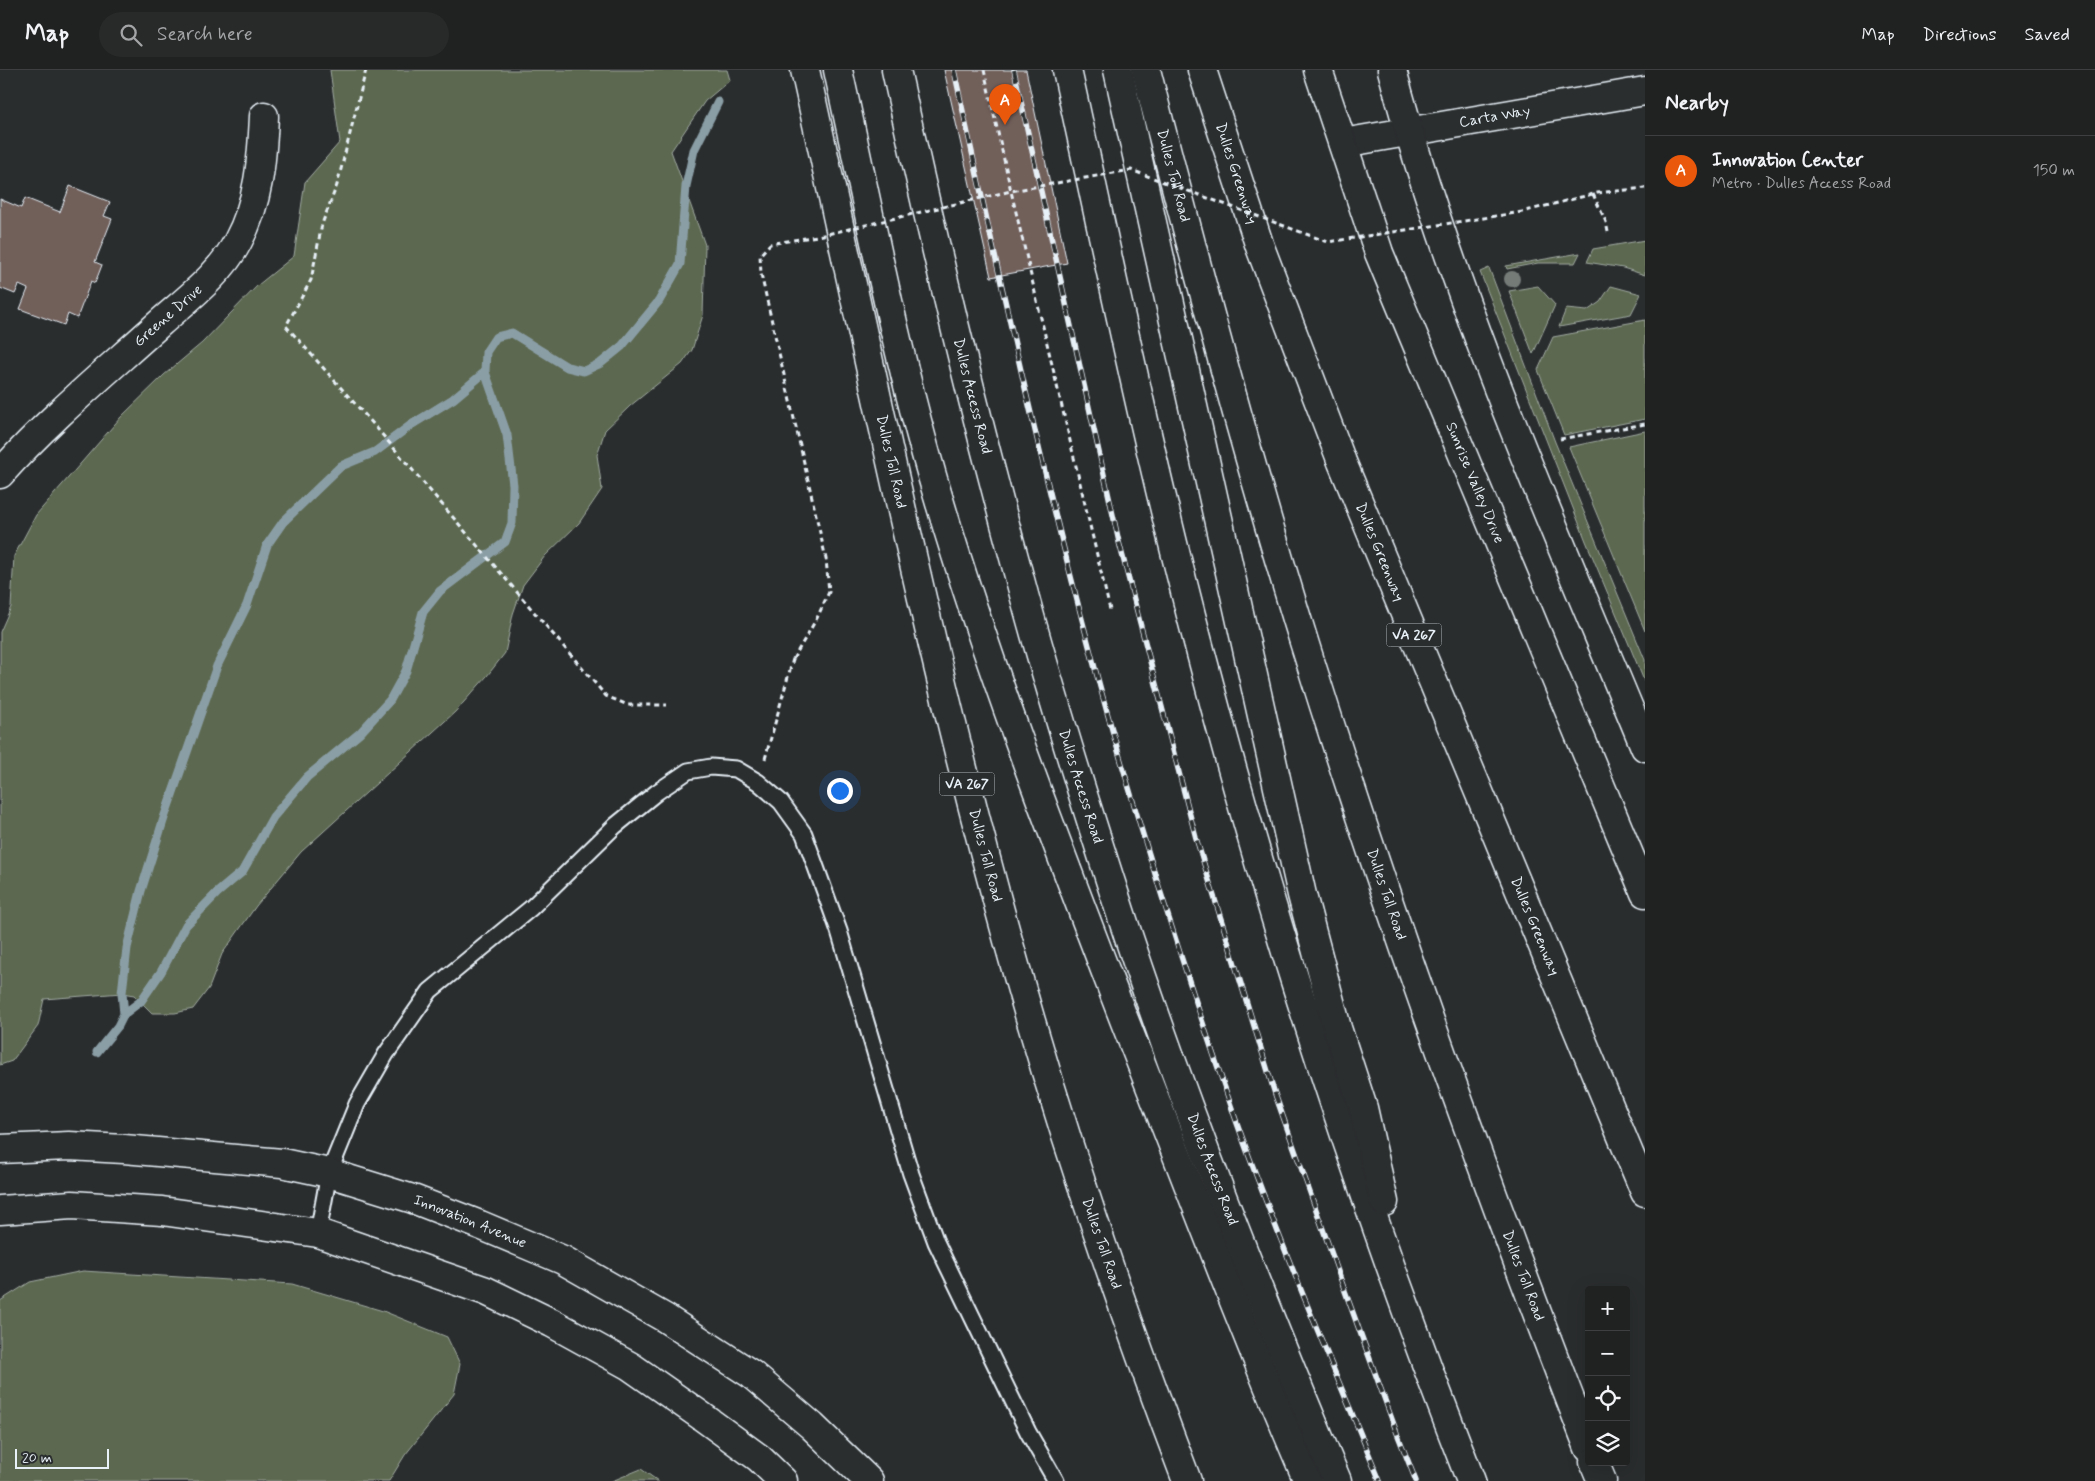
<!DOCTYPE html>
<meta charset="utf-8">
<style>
:root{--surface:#202222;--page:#282a2a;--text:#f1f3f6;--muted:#a2a4a5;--line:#3d3f40;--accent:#ea580c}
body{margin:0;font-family:Mynerve,sans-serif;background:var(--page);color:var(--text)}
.controls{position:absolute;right:15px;bottom:15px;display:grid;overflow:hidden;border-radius:5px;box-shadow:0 5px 20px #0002}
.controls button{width:45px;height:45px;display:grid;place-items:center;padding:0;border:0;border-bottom:1px solid var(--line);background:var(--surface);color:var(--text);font:25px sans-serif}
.scale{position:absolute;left:15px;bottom:12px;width:94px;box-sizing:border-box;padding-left:5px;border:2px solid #e8f1f8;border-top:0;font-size:14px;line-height:18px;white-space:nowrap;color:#e8f1f8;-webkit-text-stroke:4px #2a2d2e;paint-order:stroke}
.you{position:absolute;left:839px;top:720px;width:18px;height:18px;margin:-12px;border:4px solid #fff;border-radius:50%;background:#1a73e8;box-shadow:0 0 0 8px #1a73e833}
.badge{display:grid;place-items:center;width:32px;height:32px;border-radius:50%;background:var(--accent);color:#fff;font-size:16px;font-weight:700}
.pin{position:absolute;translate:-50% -41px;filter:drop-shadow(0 1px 2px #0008)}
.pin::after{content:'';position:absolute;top:26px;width:18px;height:15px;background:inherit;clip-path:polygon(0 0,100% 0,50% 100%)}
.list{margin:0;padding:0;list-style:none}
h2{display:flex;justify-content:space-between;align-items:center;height:65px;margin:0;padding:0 20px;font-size:21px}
h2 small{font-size:16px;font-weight:400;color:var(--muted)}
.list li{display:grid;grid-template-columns:32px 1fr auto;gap:15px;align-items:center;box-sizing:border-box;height:70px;padding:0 20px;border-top:1px solid var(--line)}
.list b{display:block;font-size:19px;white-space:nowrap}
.list p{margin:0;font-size:16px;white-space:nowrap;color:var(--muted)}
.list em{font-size:16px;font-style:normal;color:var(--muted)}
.icon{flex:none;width:28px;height:28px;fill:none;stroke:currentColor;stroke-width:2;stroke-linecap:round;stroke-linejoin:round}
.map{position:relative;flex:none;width:1645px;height:1411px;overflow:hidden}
header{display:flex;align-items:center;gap:30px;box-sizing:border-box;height:70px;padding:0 25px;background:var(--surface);border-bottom:1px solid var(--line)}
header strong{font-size:24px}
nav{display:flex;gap:28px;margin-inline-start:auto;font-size:18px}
.search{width:350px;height:45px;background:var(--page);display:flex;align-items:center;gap:12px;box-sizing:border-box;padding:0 18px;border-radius:28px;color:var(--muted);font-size:19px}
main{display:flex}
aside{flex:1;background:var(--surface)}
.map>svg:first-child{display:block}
.green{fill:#5c674f;stroke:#a2aca4}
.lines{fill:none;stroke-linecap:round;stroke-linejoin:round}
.stream{stroke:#8a9ea6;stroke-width:9}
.building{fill:#715f5a;stroke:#e8f1f8}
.service-casing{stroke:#e8f1f8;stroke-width:19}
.minor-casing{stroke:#e8f1f8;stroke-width:31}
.tertiary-casing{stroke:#e8f1f8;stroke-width:31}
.secondary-casing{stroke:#e8f1f8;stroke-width:31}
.motorway-casing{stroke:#e8f1f8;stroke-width:31}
.path{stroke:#e8f1f8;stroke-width:3;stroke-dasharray:5 4;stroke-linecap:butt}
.service{stroke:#2a2d2e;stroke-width:15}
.minor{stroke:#2a2d2e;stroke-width:28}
.tertiary{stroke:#2a2d2e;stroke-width:28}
.secondary{stroke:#2a2d2e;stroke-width:28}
.motorway{stroke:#2a2d2e;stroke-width:28}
.rail-casing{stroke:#e8f1f8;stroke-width:5.5}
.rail{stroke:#2a2d2e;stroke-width:4;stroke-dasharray:11;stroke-linecap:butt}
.path-bridge{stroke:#e8f1f8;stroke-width:3;stroke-dasharray:5 4;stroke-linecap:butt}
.tree{fill:#747b78}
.labels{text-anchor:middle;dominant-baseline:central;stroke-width:4;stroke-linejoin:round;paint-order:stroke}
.shield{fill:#2a2d2e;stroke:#afb6bb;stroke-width:1}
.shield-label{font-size:14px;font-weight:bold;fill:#e8f1f8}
.street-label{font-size:15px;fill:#e8f1f8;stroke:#2a2d2e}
</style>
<header>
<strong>Map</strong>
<div class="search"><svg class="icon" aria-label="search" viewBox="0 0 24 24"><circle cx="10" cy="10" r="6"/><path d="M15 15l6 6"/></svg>Search here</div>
<nav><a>Map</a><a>Directions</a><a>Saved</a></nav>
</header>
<main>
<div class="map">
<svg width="1645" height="1411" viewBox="0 0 1645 1411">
<rect width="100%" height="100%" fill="#2a2d2e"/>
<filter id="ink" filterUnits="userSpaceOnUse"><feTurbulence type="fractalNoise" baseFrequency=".02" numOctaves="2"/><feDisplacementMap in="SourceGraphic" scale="10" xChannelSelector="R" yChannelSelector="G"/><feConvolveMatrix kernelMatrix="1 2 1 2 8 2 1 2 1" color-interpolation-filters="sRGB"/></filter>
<g filter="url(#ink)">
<path class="green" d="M 330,0 L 727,0 L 730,10 L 705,31 L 671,81 L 705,175 L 703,245 L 692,280 L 682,294 L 630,336 L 605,360 L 597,385 L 602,419 L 579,453 L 545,486 L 523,515 L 513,544 L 505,583 L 487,606 L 455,642 L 301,782 L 256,836 L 222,884 L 209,918 L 193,939 L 175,943 L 152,943 L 134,925 L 122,923 L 44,929 L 38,956 L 12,991 L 0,995 L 0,562 L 11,537 L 14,486 L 36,445 L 121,347 L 164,305 L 202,273 L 258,215 L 294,186 L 305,112 L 340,72 Z
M 1645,170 L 1645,205 L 1623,198 L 1587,192 L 1593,179 Z
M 1580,183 L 1575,193 L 1538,193 L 1507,199 L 1506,196 Z
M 1489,198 L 1555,372 L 1645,590 L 1645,613 L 1586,471 L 1480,202 Z
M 1538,216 L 1555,235 L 1533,284 L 1509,221 Z
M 1611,216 L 1641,224 L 1631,244 L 1559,257 L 1566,239 L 1587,241 L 1600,232 Z
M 1645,250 L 1645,349 L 1564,365 L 1538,300 L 1553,267 Z
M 1645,361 L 1645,561 L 1569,377 Z
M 83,1201 L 292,1214 L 383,1241 L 447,1267 L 460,1294 L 454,1324 L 405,1385 L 389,1411 L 0,1411 L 0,1231 L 30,1212 Z
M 641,1399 L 658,1411 L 612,1411 Z"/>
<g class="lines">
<path class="stream" d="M 124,944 L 122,923 L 127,878 L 141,821 L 164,748 L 217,596 L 247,535 L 267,475 L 283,452 L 341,396 L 375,382 L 411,355 L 453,329 L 485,302
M 97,982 L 118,956 L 124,944 L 141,931 L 161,902 L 186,855 L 217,823 L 242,802 L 273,747 L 307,707 L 360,663 L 390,630 L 406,601 L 423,542 L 440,521 L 505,472 L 512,453 L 513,415 L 507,365 L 485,302 L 486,282 L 496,267 L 512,263 L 567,297 L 584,301 L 601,293 L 622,276 L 659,231 L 680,194 L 686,116 L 694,80 L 718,32"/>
</g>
<path class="building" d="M 944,0 L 1026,0 L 1067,193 L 991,207 Z
M 70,116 L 110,132 L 104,146 L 112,149 L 95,192 L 102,195 L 95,213 L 91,211 L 77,248 L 68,244 L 64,255 L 20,239 L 28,219 L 19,215 L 15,224 L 0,218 L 0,129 L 21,138 L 25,128 L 60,142 Z"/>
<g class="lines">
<defs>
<path id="service" d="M 318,1163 L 329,1103 L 357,1034 L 386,984 L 430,921 L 531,838 L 615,756 L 657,722 L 688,701 L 711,697 L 736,699 L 758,712 L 781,732 L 804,764 L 839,861 L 911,1104 L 936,1172 L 1028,1362 L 1056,1411"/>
<g id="minor">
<path id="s1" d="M 0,404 C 49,349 106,302 160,253 C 187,229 221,204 238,171 C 259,132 262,90 264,46"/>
<path id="s2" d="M 0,1079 L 69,1076 L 124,1079 L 282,1093 L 329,1103 L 413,1129 L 480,1155 L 563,1190 L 665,1248 L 751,1304 L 812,1356 L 869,1411"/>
<path d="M 0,1140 L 72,1135 L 162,1141 L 318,1163 L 486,1221 L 552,1253 L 630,1296 L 700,1345 L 759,1388 L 783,1411"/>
</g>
<g id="tertiary">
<path id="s3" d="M 1343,73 L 1645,21"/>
</g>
<g id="secondary">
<path id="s4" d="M 1318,0 L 1379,183 L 1645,823"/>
<path d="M 1392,0 C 1454,233 1553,454 1645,677"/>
</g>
<g id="motorway">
<path id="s5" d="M 805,0 C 870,292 929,585 1009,874 C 1059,1056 1120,1235 1187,1411"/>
<path d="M 838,0 C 869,141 896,284 937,423 C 990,603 1058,777 1125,952 C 1185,1105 1243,1260 1308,1411"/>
<path id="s6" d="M 896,0 C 933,170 973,338 1019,506 C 1049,619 1084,730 1120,841 C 1183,1034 1259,1224 1337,1411"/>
<path d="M 1067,0 C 1109,192 1149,386 1199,576 C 1273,860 1364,1138 1471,1411"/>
<path d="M 1118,0 L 1302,825 L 1337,958 L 1363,1038 L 1384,1132"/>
<path id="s7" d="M 1146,0 C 1195,193 1246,385 1305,575 C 1389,846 1486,1114 1589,1378"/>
<path id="s8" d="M 1202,0 L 1260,177 L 1342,392 L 1645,1122"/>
<path d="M 1594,1392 L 1602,1411"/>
</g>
</defs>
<use href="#service" class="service-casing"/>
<use href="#minor" class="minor-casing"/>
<use href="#tertiary" class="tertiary-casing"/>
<use href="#secondary" class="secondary-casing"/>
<use href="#motorway" class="motorway-casing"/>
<path class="path" d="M 366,0 L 337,115 L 322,154 L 311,210 L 286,256 L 374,355 L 606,626 L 628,635 L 667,635
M 984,0 L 1011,121 L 1110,540
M 1597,123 L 1645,118
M 1593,124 L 1606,152 L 1608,162
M 1560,369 L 1645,354
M 765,689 L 793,589"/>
<use href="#service" class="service"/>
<use href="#minor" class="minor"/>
<use href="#tertiary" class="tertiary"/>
<use href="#secondary" class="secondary"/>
<use href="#motorway" class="motorway"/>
<defs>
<path id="rail" d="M 954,0 C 1001,215 1048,430 1107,642 C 1146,780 1190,918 1237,1053 C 1280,1174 1331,1292 1380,1411
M 1014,0 L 1119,472 L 1196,768 L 1275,1024 L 1341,1210 L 1397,1363 L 1416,1411"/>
</defs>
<use href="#rail" class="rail-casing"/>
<use href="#rail" class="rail"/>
<path class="path-bridge" d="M 793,589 L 817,548 L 829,522 L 826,489 L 761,204 L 760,185 L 770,174 L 823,165 L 1011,121 L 1131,100 L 1328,172 L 1522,142 L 1597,123"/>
</g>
<circle class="tree" cx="1512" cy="209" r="8"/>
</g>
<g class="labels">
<g class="shield">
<rect x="1386.5" y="553.5" width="55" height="23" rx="4"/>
<rect x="939.5" y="702.5" width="55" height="23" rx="4"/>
</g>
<g class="shield-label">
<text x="1414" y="565">VA 267</text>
<text x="967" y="714">VA 267</text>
</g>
<g class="street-label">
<text stroke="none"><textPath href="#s3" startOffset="154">Carta Way</textPath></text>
<text stroke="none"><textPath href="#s8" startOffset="109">Dulles Greenway</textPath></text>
<text stroke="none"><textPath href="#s7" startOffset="109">Dulles Toll Road</textPath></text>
<text stroke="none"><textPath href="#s1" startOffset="231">Greene Drive</textPath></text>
<text stroke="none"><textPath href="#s6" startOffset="335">Dulles Access Road</textPath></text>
<text stroke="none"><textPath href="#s5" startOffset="401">Dulles Toll Road</textPath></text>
<text stroke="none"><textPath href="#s4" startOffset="442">Sunrise Valley Drive</textPath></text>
<text stroke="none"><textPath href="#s8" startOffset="514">Dulles Greenway</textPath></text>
<text stroke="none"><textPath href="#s6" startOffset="740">Dulles Access Road</textPath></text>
<text stroke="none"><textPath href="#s5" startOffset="806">Dulles Toll Road</textPath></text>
<text stroke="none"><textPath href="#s7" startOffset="859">Dulles Toll Road</textPath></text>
<text stroke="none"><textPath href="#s8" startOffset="919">Dulles Greenway</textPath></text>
<text stroke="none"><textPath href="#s6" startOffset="1145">Dulles Access Road</textPath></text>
<text stroke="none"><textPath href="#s2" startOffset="480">Innovation Avenue</textPath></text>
<text stroke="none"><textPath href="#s5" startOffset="1211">Dulles Toll Road</textPath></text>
<text stroke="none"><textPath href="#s7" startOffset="1264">Dulles Toll Road</textPath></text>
</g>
</g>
</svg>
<div class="controls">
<button>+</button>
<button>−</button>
<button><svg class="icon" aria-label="locate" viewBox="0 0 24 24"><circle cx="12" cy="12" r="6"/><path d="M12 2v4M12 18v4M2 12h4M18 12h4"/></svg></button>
<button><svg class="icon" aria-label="layers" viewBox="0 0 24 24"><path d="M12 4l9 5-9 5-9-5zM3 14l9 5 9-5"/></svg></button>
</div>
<div class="scale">20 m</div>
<div class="you"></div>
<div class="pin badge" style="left:1005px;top:55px">A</div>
</div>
<aside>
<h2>Nearby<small></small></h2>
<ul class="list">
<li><span class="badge">A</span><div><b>Innovation Center</b><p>Metro · Dulles Access Road</p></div><em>150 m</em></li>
</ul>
</aside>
</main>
